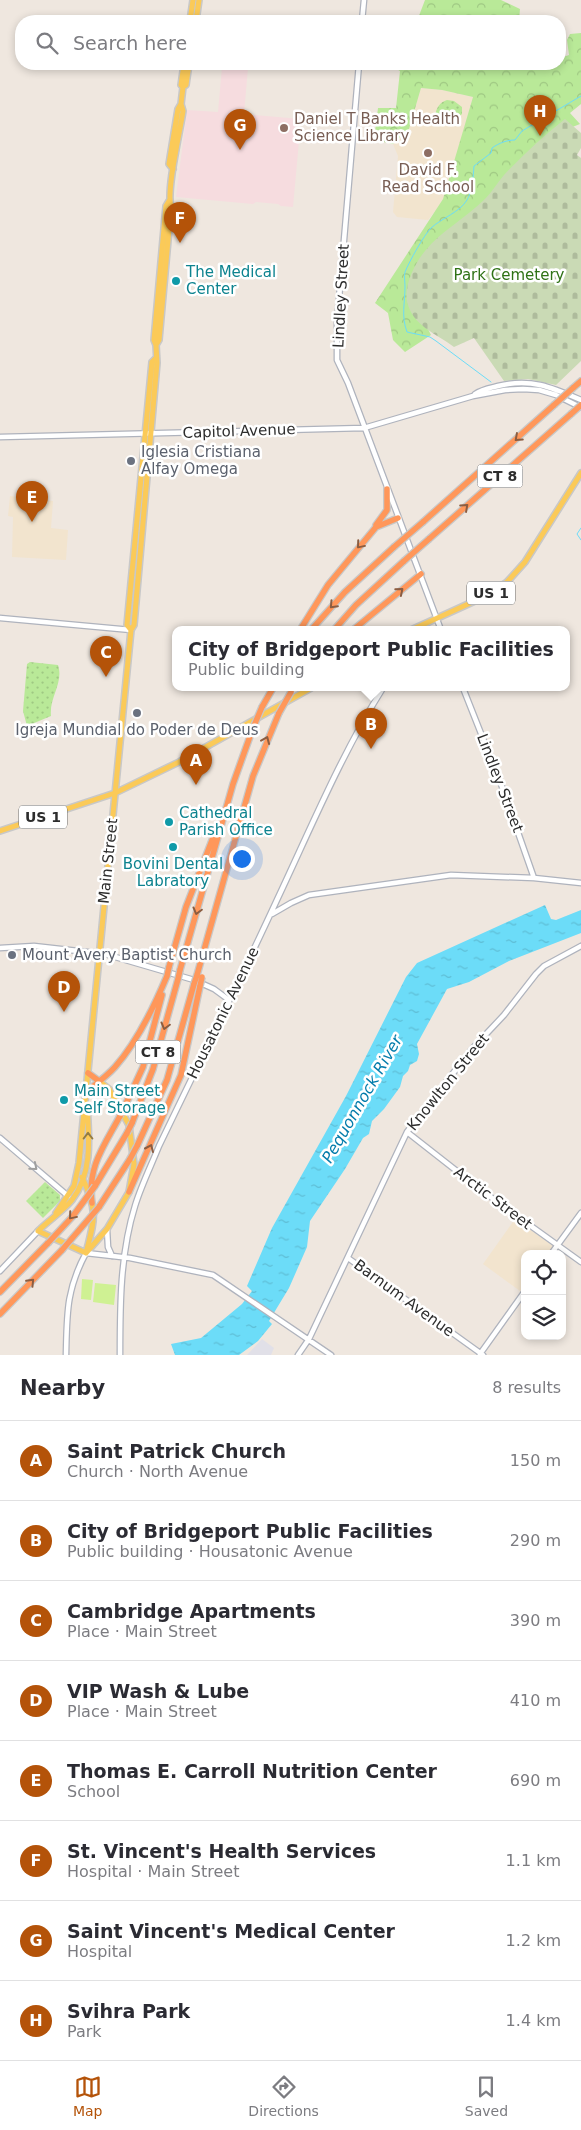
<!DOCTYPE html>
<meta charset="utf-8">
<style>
:root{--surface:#fff;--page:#f7f7f7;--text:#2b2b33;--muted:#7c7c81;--line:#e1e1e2;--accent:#b45309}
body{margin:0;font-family:"DejaVu Sans",sans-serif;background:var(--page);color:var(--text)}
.controls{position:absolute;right:15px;bottom:15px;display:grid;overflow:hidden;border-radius:10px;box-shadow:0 2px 8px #0003}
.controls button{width:45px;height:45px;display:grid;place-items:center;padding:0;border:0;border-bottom:1px solid var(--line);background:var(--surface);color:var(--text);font:25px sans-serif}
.you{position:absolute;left:241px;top:858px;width:18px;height:18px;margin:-12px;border:4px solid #fff;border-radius:50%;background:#1a73e8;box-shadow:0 0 0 8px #1a73e833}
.badge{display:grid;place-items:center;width:32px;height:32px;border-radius:50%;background:var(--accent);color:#fff;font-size:16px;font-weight:700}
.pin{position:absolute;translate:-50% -41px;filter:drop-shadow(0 1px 2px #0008)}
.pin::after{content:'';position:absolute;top:26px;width:18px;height:15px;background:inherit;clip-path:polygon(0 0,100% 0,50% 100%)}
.popup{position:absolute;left:172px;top:626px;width:398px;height:65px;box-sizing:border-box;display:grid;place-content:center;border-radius:10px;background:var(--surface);filter:drop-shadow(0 1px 4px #0005);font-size:16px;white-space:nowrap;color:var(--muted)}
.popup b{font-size:19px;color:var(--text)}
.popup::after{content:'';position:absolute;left:50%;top:100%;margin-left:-10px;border:10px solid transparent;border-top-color:var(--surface)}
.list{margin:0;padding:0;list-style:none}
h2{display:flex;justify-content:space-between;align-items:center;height:65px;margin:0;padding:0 20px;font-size:21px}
h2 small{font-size:16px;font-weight:400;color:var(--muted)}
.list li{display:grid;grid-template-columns:32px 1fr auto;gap:15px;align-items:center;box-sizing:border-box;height:80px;padding:0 20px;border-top:1px solid var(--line)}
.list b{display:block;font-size:19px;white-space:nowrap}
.list p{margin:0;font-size:16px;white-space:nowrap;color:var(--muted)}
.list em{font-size:16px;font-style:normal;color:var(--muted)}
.icon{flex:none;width:28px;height:28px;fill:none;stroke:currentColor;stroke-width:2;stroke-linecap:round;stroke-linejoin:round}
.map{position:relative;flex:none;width:581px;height:1355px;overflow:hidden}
.search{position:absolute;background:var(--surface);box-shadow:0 2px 8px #0003;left:15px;right:15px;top:15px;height:55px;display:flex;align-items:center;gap:12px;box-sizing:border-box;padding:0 18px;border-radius:20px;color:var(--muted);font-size:19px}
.sheet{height:705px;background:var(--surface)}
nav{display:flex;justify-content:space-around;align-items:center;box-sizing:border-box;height:70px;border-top:1px solid var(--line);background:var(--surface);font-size:14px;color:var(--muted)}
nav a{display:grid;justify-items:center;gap:2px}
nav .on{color:var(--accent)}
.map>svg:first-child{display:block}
.industrial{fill:#e1e0e8}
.education{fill:#f2e4ce}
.medical{fill:#f6dcdf}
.grass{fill:url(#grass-dots)}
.forest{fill:url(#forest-crowns)}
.cemetery{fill:url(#cemetery-stones)}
.pitch{fill:#cff193}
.water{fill:url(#water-ripples)}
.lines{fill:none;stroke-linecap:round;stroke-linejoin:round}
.stream{stroke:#6cdcf8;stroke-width:1}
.secondary-casing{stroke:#afb3bd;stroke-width:7}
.primary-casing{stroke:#c8c8c8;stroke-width:8}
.highway-casing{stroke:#c8c8c8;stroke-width:8}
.secondary{stroke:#fff;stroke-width:4.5}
.primary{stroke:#fbca58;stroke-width:5}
.highway{stroke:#ff975a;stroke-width:5.5}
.highway-bridge-casing{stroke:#c8c8c8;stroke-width:8;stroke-linecap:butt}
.highway-bridge{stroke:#ff975a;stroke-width:5.5}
.oneway{stroke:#8c5d41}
.oneway2{stroke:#947c42}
.oneway3{stroke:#a0a0a0}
.education-dot{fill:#8d6e63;stroke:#fff;stroke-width:2}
.culture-dot{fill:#0f9aa8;stroke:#fff;stroke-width:2}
.worship-dot{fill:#6b7280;stroke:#fff;stroke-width:2}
.labels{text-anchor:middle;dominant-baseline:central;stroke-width:5;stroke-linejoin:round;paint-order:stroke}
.shield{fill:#fff;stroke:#6c6c6c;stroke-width:1}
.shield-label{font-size:14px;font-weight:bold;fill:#2d2d2d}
.education-label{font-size:15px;fill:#785e54;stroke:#fff;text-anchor:start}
.culture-label{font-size:15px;fill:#0d838f;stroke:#fff;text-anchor:start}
.park-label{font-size:15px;fill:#2f7216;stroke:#fff}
.street-label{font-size:15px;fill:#2d2d2d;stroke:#fff}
.worship-label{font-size:15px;fill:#5b616d;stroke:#fff;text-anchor:start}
.water-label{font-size:16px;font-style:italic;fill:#047cab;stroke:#fff}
</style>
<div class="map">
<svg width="581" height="1355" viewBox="0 0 581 1355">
<defs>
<pattern id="grass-dots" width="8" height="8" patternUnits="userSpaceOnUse" patternTransform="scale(1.25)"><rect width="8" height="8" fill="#b9e998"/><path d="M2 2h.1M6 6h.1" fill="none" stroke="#9fc883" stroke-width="1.8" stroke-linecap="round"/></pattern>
<pattern id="forest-crowns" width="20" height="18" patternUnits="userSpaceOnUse" patternTransform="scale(1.25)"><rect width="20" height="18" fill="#b9e998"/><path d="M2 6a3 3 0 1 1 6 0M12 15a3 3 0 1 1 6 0" fill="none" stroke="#9fc883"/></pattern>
<pattern id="cemetery-stones" width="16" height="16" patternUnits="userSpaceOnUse" patternTransform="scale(1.25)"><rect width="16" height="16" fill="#cadab5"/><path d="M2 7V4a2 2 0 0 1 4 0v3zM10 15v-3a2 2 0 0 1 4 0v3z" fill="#aebb9c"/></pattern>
<pattern id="water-ripples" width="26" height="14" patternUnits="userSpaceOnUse" patternTransform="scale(1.25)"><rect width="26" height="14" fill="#6cdcf8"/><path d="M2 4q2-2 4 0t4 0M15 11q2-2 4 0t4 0" fill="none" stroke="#5ebdd5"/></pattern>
</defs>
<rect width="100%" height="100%" fill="#efe7df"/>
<path class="industrial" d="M 262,1339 L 274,1348 L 271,1355 L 247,1355 Z"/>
<path class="education" d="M 421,88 L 442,90 L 473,97 L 446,193 L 439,206 L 428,220 L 397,217 L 393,212 L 398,156 L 393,144 L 409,129 Z
M 10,496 L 53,501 L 51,528 L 68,530 L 66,560 L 12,557 L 13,517 L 8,516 Z
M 515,1219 L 553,1246 L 547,1254 L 525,1254 L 525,1285 L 520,1291 L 483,1264 Z"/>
<path class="medical" d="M 222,67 L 248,68 L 244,114 L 301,119 L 293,207 L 281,206 L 278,204 L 256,202 L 253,204 L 176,197 L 187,110 L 218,112 Z"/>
<path class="grass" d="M 447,100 L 454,101 L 462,107 L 462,114 L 454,121 L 435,116 C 436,108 440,102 447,100 Z
M 30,662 L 58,665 C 64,683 49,697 51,716 L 27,726 L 23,711 L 27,664 Z
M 45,1182 L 60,1195 L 60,1201 L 43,1218 L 26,1201 Z"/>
<path class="forest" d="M 425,0 L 501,0 L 520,9 L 519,21 L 417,21 Z
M 581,33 L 581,104 L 570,113 L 580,124 L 560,132 L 420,313 L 431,335 L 405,352 L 393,340 L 388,313 L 375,303 L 443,199 L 473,97 L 442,90 L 421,88 L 409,129 L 393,144 L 374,140 L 378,108 L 396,108 L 400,71 L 395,68 L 396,64 L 560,64 L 560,58 L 569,55 L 567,40 L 570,34 Z"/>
<path class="cemetery" d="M 565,119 L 581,133 L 581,148 L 577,155 L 581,158 L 581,361 L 556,385 L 528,379 L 504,381 L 474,338 L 454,347 C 436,333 412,326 407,301 C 404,285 415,263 425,251 C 441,231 466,218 485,199 C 492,192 497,183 504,175 C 523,155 543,136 565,119 Z"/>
<path class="pitch" d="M 82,1279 L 93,1280 L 91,1300 L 81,1299 Z
M 95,1283 L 116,1285 L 114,1305 L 93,1302 Z"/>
<path class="water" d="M 545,905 L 551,919 L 556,920 L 581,910 L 581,933 L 509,961 L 469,982 L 447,989 L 417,1044 L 419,1054 L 417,1061 L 410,1065 L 408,1071 L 403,1076 L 400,1087 L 384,1109 L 372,1121 L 369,1134 L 363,1138 L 345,1169 L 310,1221 L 307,1247 L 289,1288 L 269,1321 L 272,1324 L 258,1341 L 239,1355 L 175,1355 L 171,1344 L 201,1338 L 242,1304 L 252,1291 L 247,1286 L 272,1228 L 346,1096 L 406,977 L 417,963 Z"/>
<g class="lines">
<path class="stream" d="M 491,382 L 436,341 L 430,337 L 407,332 C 401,316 405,303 405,287 C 405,282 404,276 405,272 C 409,262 424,235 431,228 C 442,218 460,212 467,200 C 473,190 473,177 474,166 L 491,153 L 492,148 C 499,143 507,140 515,140 L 522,131 L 581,96
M 581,528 L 577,534 L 581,540"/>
<defs>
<path id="secondary" d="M 362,21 L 364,0
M 359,64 L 337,322 L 337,360 L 348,383 L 441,630
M 475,394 C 482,389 490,388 498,386 C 531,378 551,387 581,400
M 0,437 L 364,428 L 473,396 L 505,390 L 523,389 L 539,390 L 556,395 L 580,407
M 0,618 L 131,630
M 463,688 L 501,784 L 534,878
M 272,914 L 291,903 L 309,895 L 451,875 L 534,878 L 581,883
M 0,948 L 34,946 L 105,954 L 194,980 L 214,989 L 229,1000
M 407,1132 L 481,1190 L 581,1262
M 0,1138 L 68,1196
M 107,1229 L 108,1247 L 112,1256
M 551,1254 L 581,1213
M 348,1258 L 483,1355
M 0,1271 L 38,1231
M 480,1354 L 525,1291
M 66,1355 C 67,1314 66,1290 86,1253 L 130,1258 L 213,1275 L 331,1355
M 120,1355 C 120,1306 120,1254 135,1206 C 141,1186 151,1166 159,1146 C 198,1065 238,984 276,902 C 310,830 341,755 383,688
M 298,1355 L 309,1339 L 407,1132 L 472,1049 L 504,1015 L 536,974 L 544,966 L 581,946"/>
<path id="primary" d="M 190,21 L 193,0
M 196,21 L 199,0
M 183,87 L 181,85 L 184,64
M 173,169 L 169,164 L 178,109 L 181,104
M 156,345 L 154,340 L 166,206 L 169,201
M 131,630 L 127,625 L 152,362 L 156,358
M 411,630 L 488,595 L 507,582 L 525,562 L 581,473
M 0,831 L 115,793 L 179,762 L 311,688
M 82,1177 C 98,1211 95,1218 86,1253
M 56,1213 L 74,1186 L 79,1163 L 131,630 L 134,625 L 157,363 L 156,345 L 159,340 L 171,207 C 166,191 180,132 183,111 L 181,104 L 183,87 L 186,85 L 189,64
M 86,1253 L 38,1231 C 48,1221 64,1210 72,1200 C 93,1173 89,1137 87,1106
M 86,1253 L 107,1229 L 129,1192 L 134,1164 L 129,1125 L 109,1089 L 99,1081"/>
<path id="highway" d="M 573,388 L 581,381
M 423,522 L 554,405
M 376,525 L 387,510 L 387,489
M 429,539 L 571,414
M 300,630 L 328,585 L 376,527 L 398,518
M 311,630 L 345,592 L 394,547
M 334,630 L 356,605 L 404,561
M 353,630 L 421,574
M 262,707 L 273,688
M 169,967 L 186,907 L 218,825
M 180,970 L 233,784 L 253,728
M 197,975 L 253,776 L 279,713
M 88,1073 L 99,1081
M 86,1092 C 96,1084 107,1076 115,1067 C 138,1041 154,1007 167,976
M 124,1108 L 143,1067 L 162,995
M 132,1123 L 153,1069 L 178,979
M 137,1146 L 167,1080 L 194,984
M 95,1186 L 127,1133
M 129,1192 L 181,1075 L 200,986
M 92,1203 C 87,1167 104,1146 120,1116
M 99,1207 L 130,1159
M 0,1292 L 48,1243
M 0,1314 L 62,1250"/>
</defs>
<use href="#secondary" class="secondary-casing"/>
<use href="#primary" class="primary-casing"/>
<use href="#highway" class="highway-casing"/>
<use href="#secondary" class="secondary"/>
<use href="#primary" class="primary"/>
<use href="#highway" class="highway"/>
<defs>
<path id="highway-bridge" d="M 554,405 L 573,388
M 571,414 L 581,405
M 394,547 L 423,522
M 404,561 L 429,539
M 279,713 L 291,692
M 253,728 L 262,707
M 167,976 L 169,967
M 178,979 L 180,970
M 194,984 L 197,975
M 200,986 L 202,977
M 120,1116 L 124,1108
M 127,1133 L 132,1123
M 130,1159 L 137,1146
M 48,1243 L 73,1216 L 95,1186
M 62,1250 L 99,1207"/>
</defs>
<use href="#highway-bridge" class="highway-bridge-casing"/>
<use href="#highway-bridge" class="highway-bridge"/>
</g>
<defs><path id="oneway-chevron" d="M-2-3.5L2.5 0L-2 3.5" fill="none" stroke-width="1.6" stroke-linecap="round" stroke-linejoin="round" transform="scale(1.25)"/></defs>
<g class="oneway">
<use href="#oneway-chevron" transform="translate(518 438) rotate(138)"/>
<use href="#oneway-chevron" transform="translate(465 507) rotate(-42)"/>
<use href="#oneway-chevron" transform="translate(360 545) rotate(130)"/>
<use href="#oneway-chevron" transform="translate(400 591) rotate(-40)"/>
<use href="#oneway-chevron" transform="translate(333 605) rotate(133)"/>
<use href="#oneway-chevron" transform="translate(266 740) rotate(-67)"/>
<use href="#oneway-chevron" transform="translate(197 911) rotate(105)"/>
<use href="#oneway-chevron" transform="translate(165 1026) rotate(105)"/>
<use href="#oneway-chevron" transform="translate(150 1148) rotate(-66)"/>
<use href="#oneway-chevron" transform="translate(72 1216) rotate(130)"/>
<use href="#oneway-chevron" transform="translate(31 1282) rotate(-46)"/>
</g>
<use class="oneway2" href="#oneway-chevron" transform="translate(88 1136) rotate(-90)"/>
<use class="oneway3" href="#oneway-chevron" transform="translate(34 1167) rotate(40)"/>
<g class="education-dot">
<circle cx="284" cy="128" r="5"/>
<circle cx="428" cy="153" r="5"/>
</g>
<g class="culture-dot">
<circle cx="176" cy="281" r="5"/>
<circle cx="169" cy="822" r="5"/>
<circle cx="173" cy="847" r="5"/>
<circle cx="64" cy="1100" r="5"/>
</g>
<g class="worship-dot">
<circle cx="131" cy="461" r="5"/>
<circle cx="137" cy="713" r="5"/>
<circle cx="12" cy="955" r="5"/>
</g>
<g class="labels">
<g class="shield">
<rect x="477.5" y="464.5" width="45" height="23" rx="4"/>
<rect x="467" y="581.5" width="48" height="23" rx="4"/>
<rect x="19" y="805.5" width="48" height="23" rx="4"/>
<rect x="135.5" y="1040.5" width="45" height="23" rx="4"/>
</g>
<g class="shield-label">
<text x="500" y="476">CT 8</text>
<text x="491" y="593">US 1</text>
<text x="43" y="817">US 1</text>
<text x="158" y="1052">CT 8</text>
</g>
<g class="education-label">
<text x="294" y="119">Daniel T Banks Health<tspan x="294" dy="17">Science Library</tspan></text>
<text x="428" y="170" text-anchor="middle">David F.<tspan x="428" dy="17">Read School</tspan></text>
</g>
<g class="culture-label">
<text x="186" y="272">The Medical<tspan x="186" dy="17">Center</tspan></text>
<text x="179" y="813">Cathedral<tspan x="179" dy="17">Parish Office</tspan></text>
<text x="173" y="864" text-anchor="middle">Bovini Dental<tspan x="173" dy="17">Labratory</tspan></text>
<text x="74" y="1091">Main Street<tspan x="74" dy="17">Self Storage</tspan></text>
</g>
<g class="park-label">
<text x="509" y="275">Park Cemetery</text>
</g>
<g class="street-label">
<text transform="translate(341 296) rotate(-87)">Lindley Street</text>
<text transform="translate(239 431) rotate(-2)">Capitol Avenue</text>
<text transform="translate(500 783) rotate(69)">Lindley Street</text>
<text transform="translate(108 861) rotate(-84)">Main Street</text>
<text transform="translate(223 1013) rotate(-64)">Housatonic Avenue</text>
<text transform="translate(448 1082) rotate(-51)">Knowlton Street</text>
<text transform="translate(493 1198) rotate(37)">Arctic Street</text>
<text transform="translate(404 1298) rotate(36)">Barnum Avenue</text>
</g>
<g class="worship-label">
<text x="141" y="452">Iglesia Cristiana<tspan x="141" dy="17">Alfay Omega</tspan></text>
<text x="137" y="730" text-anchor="middle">Igreja Mundial do Poder de Deus</text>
<text x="22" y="955">Mount Avery Baptist Church</text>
</g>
<g class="water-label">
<text transform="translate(362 1099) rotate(-60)">Pequonnock River</text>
</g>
</g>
</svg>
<div class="controls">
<button><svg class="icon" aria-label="locate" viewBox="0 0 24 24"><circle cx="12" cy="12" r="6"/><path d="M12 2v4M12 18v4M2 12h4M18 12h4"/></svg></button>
<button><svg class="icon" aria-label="layers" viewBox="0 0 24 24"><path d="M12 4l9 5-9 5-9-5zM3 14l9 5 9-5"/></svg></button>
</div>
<div class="you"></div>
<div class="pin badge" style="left:196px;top:785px">A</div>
<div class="pin badge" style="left:371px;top:749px">B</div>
<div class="popup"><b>City of Bridgeport Public Facilities</b>Public building</div>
<div class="pin badge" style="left:106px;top:677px">C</div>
<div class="pin badge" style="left:64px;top:1012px">D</div>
<div class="pin badge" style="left:32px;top:522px">E</div>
<div class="pin badge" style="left:180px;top:243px">F</div>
<div class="pin badge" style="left:240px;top:150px">G</div>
<div class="pin badge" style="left:540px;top:136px">H</div>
<div class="search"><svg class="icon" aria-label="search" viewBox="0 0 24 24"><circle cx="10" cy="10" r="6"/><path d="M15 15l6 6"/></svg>Search here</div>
</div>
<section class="sheet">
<h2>Nearby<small>8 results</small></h2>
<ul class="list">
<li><span class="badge">A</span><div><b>Saint Patrick Church</b><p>Church · North Avenue</p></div><em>150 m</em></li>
<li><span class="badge">B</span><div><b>City of Bridgeport Public Facilities</b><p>Public building · Housatonic Avenue</p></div><em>290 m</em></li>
<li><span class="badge">C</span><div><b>Cambridge Apartments</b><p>Place · Main Street</p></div><em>390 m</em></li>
<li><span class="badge">D</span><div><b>VIP Wash &amp; Lube</b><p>Place · Main Street</p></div><em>410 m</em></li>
<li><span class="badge">E</span><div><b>Thomas E. Carroll Nutrition Center</b><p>School</p></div><em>690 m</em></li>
<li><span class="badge">F</span><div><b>St. Vincent's Health Services</b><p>Hospital · Main Street</p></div><em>1.1 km</em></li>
<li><span class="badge">G</span><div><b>Saint Vincent's Medical Center</b><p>Hospital</p></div><em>1.2 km</em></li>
<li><span class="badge">H</span><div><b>Svihra Park</b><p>Park</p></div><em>1.4 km</em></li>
</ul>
</section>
<nav>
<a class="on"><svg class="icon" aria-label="map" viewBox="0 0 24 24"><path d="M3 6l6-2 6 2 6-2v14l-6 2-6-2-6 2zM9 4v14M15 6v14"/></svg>Map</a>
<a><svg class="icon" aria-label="directions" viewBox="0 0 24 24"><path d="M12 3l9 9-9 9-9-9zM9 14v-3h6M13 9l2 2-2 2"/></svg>Directions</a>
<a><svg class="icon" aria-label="saved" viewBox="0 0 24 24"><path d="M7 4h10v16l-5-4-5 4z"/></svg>Saved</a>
</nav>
